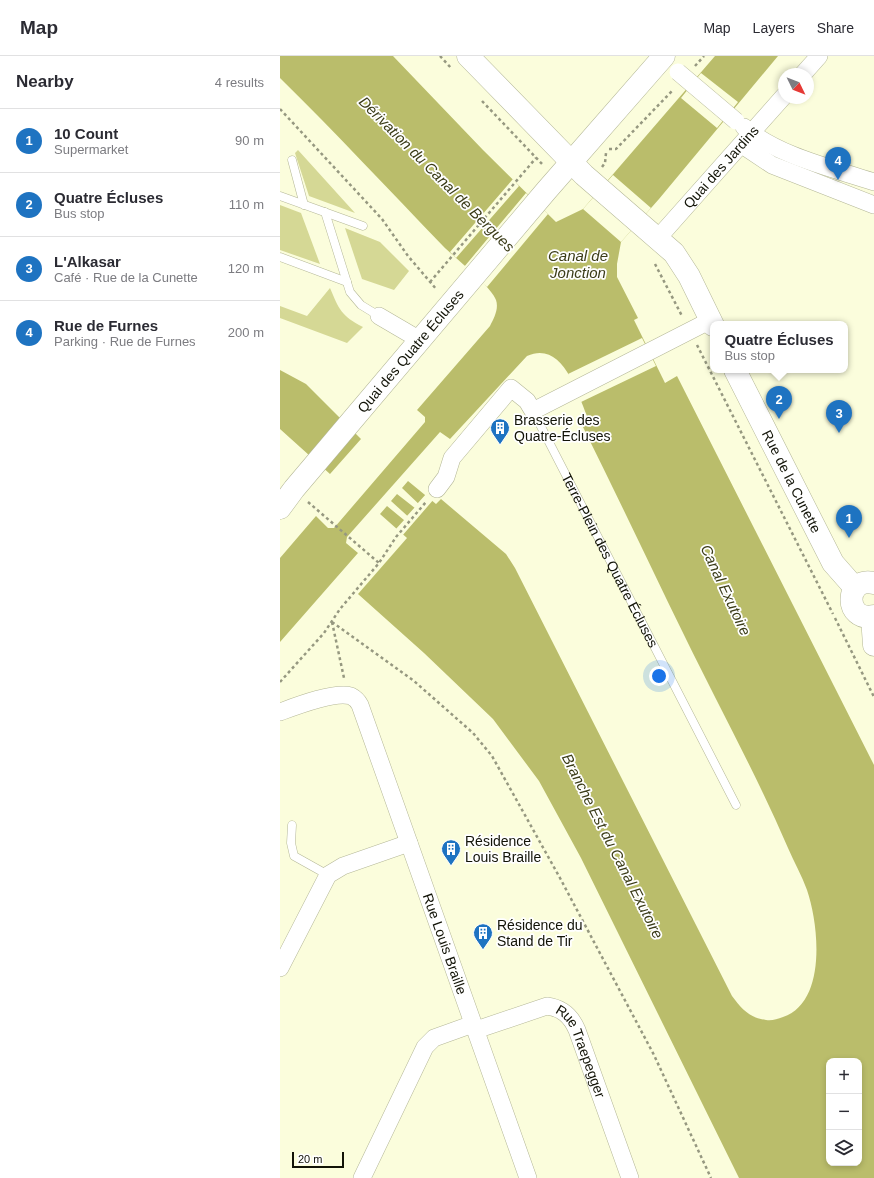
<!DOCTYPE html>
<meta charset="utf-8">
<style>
:root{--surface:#fff;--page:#f2f2f3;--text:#2b2b33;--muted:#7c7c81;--line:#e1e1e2;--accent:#1e73c1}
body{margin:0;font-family:Helvetica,sans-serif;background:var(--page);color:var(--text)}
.controls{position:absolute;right:12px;bottom:12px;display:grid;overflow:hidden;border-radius:8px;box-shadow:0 2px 6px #0003}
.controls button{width:36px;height:36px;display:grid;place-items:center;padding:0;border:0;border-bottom:1px solid var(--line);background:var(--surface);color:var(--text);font:20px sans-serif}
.compass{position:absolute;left:498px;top:12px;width:36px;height:36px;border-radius:50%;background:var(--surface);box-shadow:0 2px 6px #0003;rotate:133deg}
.scale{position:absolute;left:12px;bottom:10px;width:52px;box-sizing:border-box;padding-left:4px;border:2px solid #121307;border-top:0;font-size:11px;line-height:14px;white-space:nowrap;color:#121307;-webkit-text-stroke:3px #fff;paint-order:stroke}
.you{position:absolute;left:379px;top:620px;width:14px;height:14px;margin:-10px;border:3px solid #fff;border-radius:50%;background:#1a73e8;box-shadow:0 0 0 6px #1a73e833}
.badge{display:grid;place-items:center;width:26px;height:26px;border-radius:50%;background:var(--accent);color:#fff;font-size:13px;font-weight:700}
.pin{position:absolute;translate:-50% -33px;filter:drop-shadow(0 1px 2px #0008)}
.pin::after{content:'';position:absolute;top:21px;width:14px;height:12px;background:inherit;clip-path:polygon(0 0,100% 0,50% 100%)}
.popup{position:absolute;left:430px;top:265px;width:138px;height:52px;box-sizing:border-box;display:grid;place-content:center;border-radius:8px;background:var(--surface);filter:drop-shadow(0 1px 3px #0005);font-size:13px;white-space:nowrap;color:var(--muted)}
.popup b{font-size:15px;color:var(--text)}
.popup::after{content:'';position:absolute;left:50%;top:100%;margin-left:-8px;border:8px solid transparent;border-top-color:var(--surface)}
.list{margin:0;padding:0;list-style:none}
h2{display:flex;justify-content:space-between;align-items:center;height:52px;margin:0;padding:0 16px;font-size:17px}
h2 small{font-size:13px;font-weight:400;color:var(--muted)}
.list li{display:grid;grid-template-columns:26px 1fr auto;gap:12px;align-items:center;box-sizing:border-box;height:64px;padding:0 16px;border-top:1px solid var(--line)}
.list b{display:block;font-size:15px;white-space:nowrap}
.list p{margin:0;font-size:13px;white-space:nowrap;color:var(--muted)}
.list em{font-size:13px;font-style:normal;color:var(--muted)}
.icon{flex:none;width:22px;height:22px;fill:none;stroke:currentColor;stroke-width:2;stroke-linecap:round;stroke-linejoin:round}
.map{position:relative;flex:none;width:594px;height:1122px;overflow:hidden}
header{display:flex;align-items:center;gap:24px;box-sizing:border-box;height:56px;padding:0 20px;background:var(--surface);border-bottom:1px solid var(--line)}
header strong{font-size:19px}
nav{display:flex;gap:22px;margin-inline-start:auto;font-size:14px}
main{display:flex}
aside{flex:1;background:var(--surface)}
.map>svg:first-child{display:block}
.green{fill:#d5d895}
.water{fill:#babd6b;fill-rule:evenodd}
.pier{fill:#fbfddc}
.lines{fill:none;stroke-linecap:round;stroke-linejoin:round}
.service-casing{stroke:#b4b797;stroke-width:9}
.minor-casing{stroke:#b4b797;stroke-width:18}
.secondary-casing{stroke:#b4b797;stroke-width:23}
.path{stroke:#969880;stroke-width:2.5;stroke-dasharray:3 3;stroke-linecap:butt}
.service{stroke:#fff;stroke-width:8}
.minor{stroke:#fff;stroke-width:17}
.secondary{stroke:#fff;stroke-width:22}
.minor-bridge-casing{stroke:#b4b797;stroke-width:18;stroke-linecap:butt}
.minor-bridge{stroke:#fff;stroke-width:17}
.labels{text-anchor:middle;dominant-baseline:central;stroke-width:3.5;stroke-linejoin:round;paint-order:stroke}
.street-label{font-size:14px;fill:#121307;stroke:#fff}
.poi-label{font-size:14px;fill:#121307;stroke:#fff;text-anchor:start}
.water-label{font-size:15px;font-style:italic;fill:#3b3c18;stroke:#fff}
</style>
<header>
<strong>Map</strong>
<nav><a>Map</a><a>Layers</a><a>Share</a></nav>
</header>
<main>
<aside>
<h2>Nearby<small>4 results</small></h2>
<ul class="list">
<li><span class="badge">1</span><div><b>10 Count</b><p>Supermarket</p></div><em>90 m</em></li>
<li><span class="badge">2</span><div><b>Quatre Écluses</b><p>Bus stop</p></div><em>110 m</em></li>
<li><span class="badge">3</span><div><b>L'Alkasar</b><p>Café · Rue de la Cunette</p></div><em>120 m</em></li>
<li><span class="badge">4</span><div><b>Rue de Furnes</b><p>Parking · Rue de Furnes</p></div><em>200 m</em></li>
</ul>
</aside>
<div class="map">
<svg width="594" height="1122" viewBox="0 0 594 1122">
<rect width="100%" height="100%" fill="#fbfddc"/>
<path class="green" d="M 18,94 L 75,157 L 29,140 L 15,97 Z
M 0,149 L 21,157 L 40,208 L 0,194 Z
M 65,172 L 100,186 L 129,215 L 114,234 L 82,223 Z
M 50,232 C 59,253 61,260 83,271 L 67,287 L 0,262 L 0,250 L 27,260 Z"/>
<path class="water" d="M 0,0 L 113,0 L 203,94 L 276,166 L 303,153 L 435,0 L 498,0 L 379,143 L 341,186 L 337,208 L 337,221 L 358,262 L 354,264 L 385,327 L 397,320 L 594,709 L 594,1122 L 459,1122 L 301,802 L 259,725 L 213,663 L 144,597 L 78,538 L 127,482 L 100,458 L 107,450 L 130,469 L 133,465 L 111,445 L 117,438 L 140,456 L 143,452 L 122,432 L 128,425 L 156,448 L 161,443 L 226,498 L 235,512 L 452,940 C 461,952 469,962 486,964 C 492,965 497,963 503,961 C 547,946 539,869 527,834 C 522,820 514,806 508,792 C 486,741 461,692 436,643 C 390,553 348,461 303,371 L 309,366 L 307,360 C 297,335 282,284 247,300 L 170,383 L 160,376 L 67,481 L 66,487 L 78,497 L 0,586 L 0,502 L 36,460 L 48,472 L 54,472 L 145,366 L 145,361 L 137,354 L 210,270 C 214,262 219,253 216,244 C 211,230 175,202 163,190 C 109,134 56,77 0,22 ZM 549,1005 L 579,1005 L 579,1107 L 549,1107 Z
M 0,314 L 26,328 L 81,383 L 50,418 L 0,373 Z"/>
<path class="pier" d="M 421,17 L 458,46 L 437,72 L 401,42 Z
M 333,119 L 371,152 L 341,186 L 303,153 Z
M 233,123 L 239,130 L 176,202 L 170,196 Z
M 246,137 L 268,158 L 207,231 L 184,211 Z
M 362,282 L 376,310 L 301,346 L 288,318 Z
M 147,437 L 154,443 L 122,480 L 115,474 L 125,463 L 130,467 L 126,461 L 136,450 L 140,453 L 141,452 L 137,448 Z"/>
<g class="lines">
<defs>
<g id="service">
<path d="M 12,104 L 24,149"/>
<path d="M 0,140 L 83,170"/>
<path d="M 45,156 L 70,236 L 81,249 L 99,260"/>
<path d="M 0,201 L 67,226"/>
<path id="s1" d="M 253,355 L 456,749"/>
<path d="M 12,769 L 11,787 L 14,800 L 48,819"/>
</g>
<g id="minor">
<path d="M 523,18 L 539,0"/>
<path d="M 464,71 C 498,100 552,112 594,126"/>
<path d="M 462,89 L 492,109 L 594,149"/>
<path id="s2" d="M 378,182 L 504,40"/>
<path d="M 99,260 L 140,284"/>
<path d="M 157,433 L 166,421 L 172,402 L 231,332 L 247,345 L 253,355 L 431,264"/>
<path id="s3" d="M 0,656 C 16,650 55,635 71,640 C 75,642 78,645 80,649 L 248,1122"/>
<path d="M 0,912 L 48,819 L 63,810 L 129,787"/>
<path id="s4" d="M 196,974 L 267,950 C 282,952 291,960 297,974 L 350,1122"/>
<path d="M 82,1122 L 145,991 L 154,982 L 193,968"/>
</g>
<g id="secondary">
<path d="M 188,0 L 304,119 L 394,197 L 409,220 L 433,269"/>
<path id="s5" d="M 455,314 L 553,507 L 575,532"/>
<path id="s6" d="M 0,452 L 14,433 L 266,135 L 384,0"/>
<path d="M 594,527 C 564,520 564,567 594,560"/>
<path d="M 592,561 L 594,589"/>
</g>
</defs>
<use href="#service" class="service-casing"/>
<use href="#minor" class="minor-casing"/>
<use href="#secondary" class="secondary-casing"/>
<path class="path" d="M 160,0 L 172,13
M 415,10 L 424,0
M 202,45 L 263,109
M 0,53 L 102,163 L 128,200 L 157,234
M 329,93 L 336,93 L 393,34
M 322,111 L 325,107 L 326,97
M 375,208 L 402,260
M 150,226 L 256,102
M 417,289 L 553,558
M 28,446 L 99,507
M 555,562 L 594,641
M 52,566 L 134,625 L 193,677 L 212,700 L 280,822 L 374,999 L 431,1122
M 52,566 L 64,622
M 0,626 L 44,577 L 60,553 L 99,507 L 116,481 L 146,446"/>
<use href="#service" class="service"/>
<use href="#minor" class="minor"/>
<use href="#secondary" class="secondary"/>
<defs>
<path id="minor-bridge" d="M 398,16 L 456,65"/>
</defs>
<use href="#minor-bridge" class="minor-bridge-casing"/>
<use href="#minor-bridge" class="minor-bridge"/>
</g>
<defs>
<symbol id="building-pin" viewBox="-11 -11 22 30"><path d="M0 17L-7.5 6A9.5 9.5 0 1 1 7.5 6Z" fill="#1e73c1" stroke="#fff"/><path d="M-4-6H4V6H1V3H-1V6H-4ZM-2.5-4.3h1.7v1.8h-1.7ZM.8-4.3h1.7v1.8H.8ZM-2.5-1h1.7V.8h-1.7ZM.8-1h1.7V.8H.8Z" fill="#fff"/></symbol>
</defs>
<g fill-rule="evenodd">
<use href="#building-pin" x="209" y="361" width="22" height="30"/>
<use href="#building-pin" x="160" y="782" width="22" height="30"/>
<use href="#building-pin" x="192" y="866" width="22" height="30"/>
</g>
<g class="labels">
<g class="street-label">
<text stroke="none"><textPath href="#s2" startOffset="95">Quai des Jardins</textPath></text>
<text stroke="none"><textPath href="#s6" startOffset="204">Quai des Quatre Écluses</textPath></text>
<text stroke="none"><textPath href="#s5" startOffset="125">Rue de la Cunette</textPath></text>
<text stroke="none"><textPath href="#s1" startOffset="168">Terre-Plein des Quatre Écluses</textPath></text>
<text stroke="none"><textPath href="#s3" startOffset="340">Rue Louis Braille</textPath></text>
<text stroke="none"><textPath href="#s4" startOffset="136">Rue Traepegger</textPath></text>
</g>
<g class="poi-label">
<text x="234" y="364">Brasserie des<tspan x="234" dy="16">Quatre-Écluses</tspan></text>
<text x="185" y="785">Résidence<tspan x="185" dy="16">Louis Braille</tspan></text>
<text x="217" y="869">Résidence du<tspan x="217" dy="16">Stand de Tir</tspan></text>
</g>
<g class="water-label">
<text transform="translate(157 118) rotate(45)">Dérivation du Canal de Bergues</text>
<text x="298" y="199">Canal de<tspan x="298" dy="17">Jonction</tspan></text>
<text transform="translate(446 534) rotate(65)">Canal Exutoire</text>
<text transform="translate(333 790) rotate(63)">Branche Est du Canal Exutoire</text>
</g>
</g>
</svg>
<div class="controls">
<button>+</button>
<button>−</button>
<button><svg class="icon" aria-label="layers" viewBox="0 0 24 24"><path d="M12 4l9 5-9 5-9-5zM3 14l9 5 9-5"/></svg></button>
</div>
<svg class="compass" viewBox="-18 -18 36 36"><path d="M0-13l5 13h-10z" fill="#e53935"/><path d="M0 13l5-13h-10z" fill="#7c7c81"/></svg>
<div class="scale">20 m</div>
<div class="you"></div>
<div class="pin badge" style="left:569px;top:482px">1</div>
<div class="pin badge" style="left:499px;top:363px">2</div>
<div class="popup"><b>Quatre Écluses</b>Bus stop</div>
<div class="pin badge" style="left:559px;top:377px">3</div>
<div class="pin badge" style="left:558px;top:124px">4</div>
</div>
</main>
